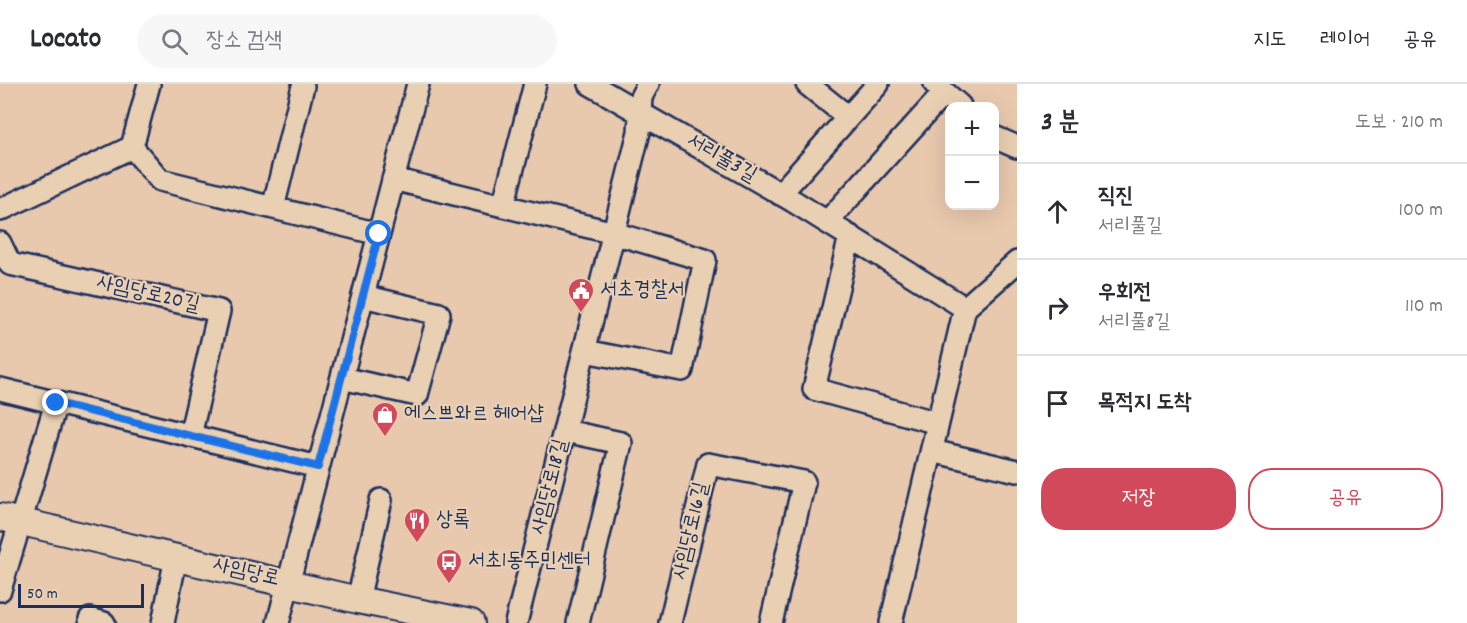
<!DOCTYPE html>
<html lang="ko">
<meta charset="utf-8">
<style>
:root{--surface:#fff;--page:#f7f7f7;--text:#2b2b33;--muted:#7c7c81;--line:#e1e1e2;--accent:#d1495b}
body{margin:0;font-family:Dekko,"Poor Story",sans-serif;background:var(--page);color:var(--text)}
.controls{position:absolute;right:18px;top:18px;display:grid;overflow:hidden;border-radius:12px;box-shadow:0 6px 24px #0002}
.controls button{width:54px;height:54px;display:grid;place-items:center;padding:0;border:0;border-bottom:2px solid var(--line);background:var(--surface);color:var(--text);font:30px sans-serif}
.scale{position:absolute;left:18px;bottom:15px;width:126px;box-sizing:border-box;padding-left:6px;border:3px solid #1b2f5e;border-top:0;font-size:16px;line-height:21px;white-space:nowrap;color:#1b2f5e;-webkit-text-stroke:4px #ead0b2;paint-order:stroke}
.stop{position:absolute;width:18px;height:18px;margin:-14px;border:4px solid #1a73e8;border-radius:50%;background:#fff}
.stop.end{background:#1a73e8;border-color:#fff;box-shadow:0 2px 6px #0008}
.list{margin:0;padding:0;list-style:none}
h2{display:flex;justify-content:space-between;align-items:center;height:78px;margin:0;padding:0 24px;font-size:26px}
h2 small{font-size:20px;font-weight:400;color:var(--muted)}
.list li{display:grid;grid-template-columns:39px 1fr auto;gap:18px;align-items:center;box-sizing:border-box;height:96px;padding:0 24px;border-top:2px solid var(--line)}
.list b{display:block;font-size:22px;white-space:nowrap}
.list p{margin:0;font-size:20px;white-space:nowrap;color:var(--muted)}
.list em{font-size:20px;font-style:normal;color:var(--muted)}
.actions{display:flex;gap:12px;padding:18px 24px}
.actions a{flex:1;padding:14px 0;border:2px solid var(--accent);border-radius:24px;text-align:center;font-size:21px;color:var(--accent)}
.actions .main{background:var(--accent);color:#fff}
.icon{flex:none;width:33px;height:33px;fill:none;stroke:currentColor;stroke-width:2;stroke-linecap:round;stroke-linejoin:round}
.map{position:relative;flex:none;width:1017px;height:539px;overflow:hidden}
header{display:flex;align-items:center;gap:36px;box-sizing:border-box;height:84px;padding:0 30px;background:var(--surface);border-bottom:2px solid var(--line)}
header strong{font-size:28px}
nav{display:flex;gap:33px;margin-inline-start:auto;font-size:21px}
.search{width:420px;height:54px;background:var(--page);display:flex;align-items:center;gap:15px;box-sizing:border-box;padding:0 21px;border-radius:33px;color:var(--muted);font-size:22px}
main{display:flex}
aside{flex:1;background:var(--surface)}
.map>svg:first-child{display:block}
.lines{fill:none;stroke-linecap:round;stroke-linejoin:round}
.minor-casing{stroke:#1b2f5e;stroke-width:26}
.major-casing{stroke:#1b2f5e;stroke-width:30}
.minor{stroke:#ead0b2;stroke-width:21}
.major{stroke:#ead0b2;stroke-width:26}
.route{stroke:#1a73e8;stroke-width:8}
.labels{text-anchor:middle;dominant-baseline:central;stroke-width:4.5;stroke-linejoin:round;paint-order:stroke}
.street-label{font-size:21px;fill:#1b2f5e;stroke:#ead0b2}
.poi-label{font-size:21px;fill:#1b2f5e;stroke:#ead0b2;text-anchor:start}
</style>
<header>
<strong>Locato</strong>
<div class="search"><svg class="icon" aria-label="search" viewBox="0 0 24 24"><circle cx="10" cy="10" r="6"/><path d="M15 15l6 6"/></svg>장소 검색</div>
<nav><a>지도</a><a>레이어</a><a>공유</a></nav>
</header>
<main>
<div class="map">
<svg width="1017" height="539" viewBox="0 0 1017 539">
<rect width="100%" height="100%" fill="#e9c9ae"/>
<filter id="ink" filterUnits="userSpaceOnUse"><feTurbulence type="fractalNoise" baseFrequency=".0167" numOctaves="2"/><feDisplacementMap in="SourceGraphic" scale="12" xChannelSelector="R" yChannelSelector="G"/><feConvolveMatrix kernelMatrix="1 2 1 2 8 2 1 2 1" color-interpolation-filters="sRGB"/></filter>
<g filter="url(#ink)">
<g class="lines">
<defs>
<path id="minor" d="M 149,0 L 132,63 L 160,96 L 379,150
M 590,0 L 793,117 L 965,224
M 807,0 L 848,33
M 935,0 L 960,22
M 994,53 L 1017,63
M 393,95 L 614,149 L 705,176 L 682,286 L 585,267
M 780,110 L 878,0
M 503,122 L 535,0
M 273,124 L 303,2
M 0,126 L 132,63
M 827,138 L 944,9
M 850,152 L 814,305 L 938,339
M 0,159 L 10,180 L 219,227 L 190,352
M 965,224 L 1017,178
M 342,294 L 417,311 L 439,230 L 363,212
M 0,305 L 318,383
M 565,347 L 621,359 L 578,539
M 932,367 L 1017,387
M 0,506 L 56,319
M 358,516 L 381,416
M 90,535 L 104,539
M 163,539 L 176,473
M 278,539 L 418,0
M 516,539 L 639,48 L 641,13 L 648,0
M 670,539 L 708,380 L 804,398 L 771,539
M 891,539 L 965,224"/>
<path id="major" d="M 0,433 L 358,516 L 471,539"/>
</defs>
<use href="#minor" class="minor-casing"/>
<use href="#major" class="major-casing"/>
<use href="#minor" class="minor"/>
<use href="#major" class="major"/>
</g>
</g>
<g class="lines" filter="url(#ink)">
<path class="route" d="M 56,319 L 318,383 L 379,150"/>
</g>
<defs>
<symbol id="civic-pin" viewBox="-11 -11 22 30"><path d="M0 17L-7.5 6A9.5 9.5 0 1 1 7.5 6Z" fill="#d1495b" stroke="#ead0b2"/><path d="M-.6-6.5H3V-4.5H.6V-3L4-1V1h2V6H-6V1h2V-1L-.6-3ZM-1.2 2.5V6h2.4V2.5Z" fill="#fff"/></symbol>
<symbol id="shop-pin" viewBox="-11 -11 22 30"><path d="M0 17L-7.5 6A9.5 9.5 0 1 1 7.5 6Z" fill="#d1495b" stroke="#ead0b2"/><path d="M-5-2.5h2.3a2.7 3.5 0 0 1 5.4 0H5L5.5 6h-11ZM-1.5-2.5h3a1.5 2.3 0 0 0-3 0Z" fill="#fff"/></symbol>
<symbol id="restaurant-pin" viewBox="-11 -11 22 30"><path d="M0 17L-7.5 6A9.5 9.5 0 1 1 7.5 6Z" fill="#d1495b" stroke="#ead0b2"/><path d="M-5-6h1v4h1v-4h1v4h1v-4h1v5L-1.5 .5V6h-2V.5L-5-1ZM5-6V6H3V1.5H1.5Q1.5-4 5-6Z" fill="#fff"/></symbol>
<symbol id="bus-pin" viewBox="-11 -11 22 30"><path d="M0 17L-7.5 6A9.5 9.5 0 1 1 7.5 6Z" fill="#d1495b" stroke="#ead0b2"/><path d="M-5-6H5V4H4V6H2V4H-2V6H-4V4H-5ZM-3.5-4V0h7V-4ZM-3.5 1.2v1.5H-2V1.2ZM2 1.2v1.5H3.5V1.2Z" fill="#fff"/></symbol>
</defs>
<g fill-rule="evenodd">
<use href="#civic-pin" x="566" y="192" width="30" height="40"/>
<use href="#shop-pin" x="370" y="316" width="30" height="40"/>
<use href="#restaurant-pin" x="402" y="422" width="30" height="40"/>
<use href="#bus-pin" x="434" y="463" width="30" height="40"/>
</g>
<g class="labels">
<g class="street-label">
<text transform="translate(721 75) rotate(30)">서리풀3길</text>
<text transform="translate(148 211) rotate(13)">사임당로20길</text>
<text transform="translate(551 403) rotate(-76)">사임당로18길</text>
<text transform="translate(692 447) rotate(-77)">사임당로16길</text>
<text transform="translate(246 489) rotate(13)">사임당로</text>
</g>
<g class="poi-label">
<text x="600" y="207">서초경찰서</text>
<text x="404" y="331">에스쁘와르 헤어샵</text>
<text x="436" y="437">상록</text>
<text x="468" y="478">서초1동주민센터</text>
</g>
</g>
</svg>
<div class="controls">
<button>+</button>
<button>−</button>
</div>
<div class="scale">50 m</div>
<div class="stop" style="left:379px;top:150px"></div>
<div class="stop end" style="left:56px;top:319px"></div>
</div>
<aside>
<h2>3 분<small>도보 · 210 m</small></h2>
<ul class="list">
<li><svg class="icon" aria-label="ahead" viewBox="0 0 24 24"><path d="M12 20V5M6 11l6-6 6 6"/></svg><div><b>직진</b><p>서리풀길</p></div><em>100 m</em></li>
<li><svg class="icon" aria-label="right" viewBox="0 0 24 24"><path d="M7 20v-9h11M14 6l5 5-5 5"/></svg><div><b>우회전</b><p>서리풀8길</p></div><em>110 m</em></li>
<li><svg class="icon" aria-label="arrive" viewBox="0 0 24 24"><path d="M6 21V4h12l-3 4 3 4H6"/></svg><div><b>목적지 도착</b></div></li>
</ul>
<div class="actions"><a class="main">저장</a><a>공유</a></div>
</aside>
</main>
